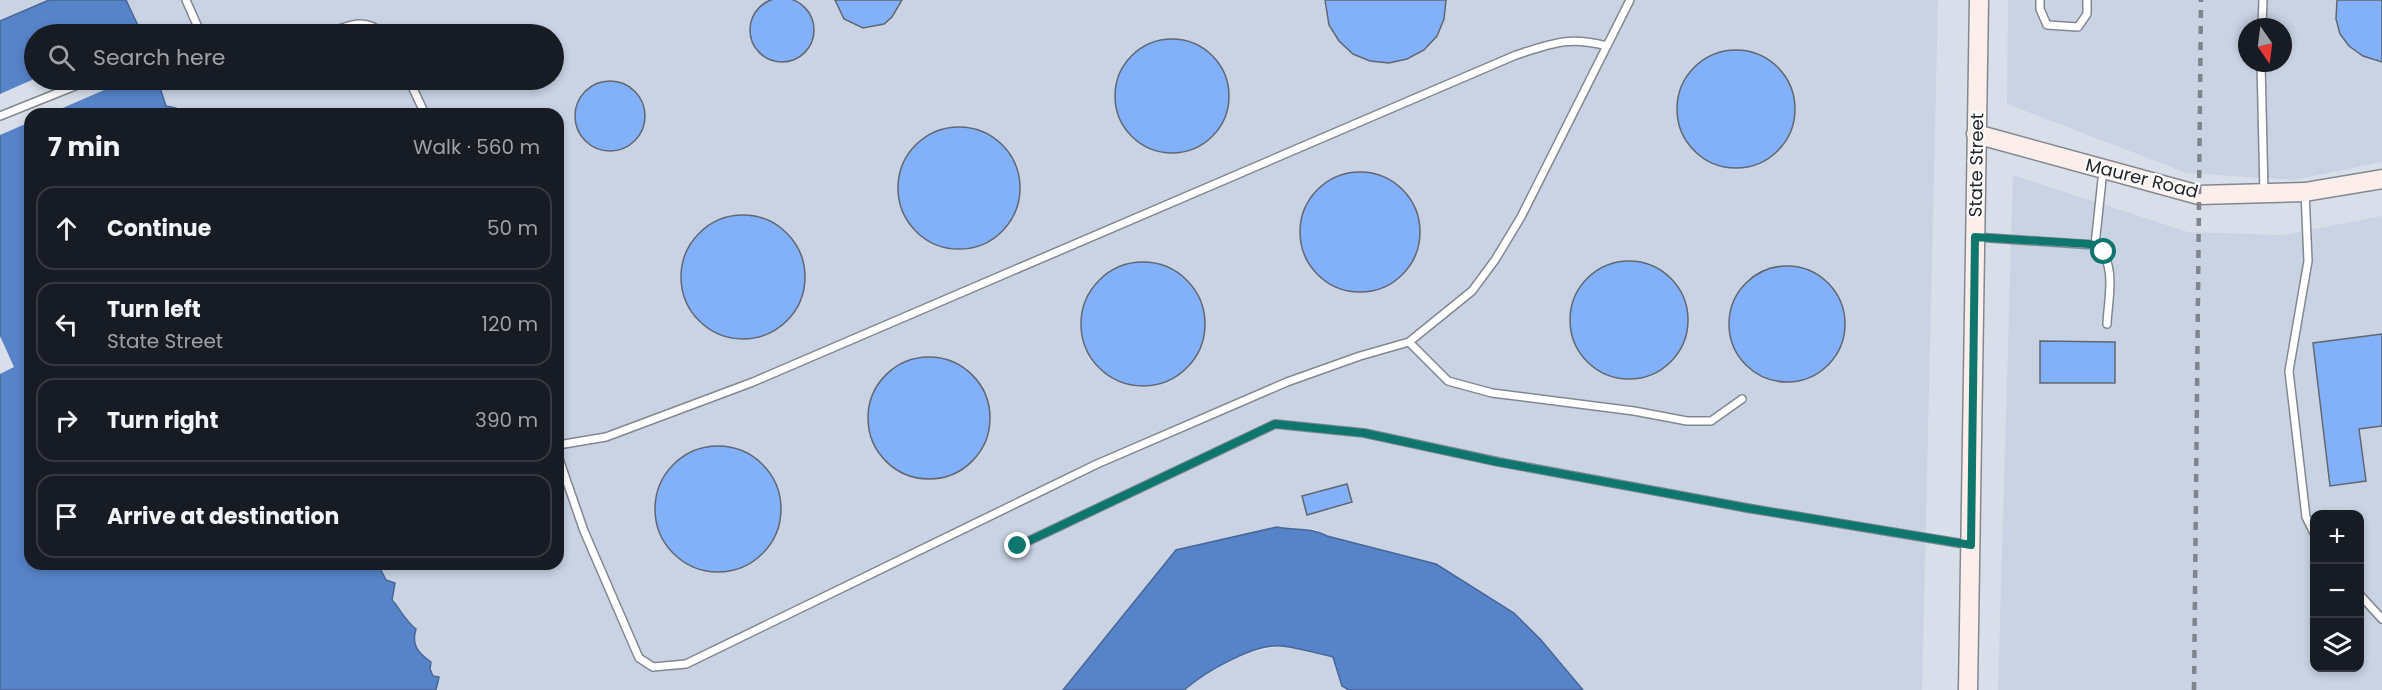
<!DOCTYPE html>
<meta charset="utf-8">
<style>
:root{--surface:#171b24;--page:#242831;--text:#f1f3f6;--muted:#9ea1a6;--line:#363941}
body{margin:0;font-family:Poppins,sans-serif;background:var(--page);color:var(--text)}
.controls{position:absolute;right:18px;bottom:18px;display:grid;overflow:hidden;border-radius:12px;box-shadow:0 3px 9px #0003}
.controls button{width:54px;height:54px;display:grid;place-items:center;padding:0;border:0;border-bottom:2px solid var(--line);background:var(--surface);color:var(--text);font:30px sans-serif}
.compass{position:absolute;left:2238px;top:18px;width:54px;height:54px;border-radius:50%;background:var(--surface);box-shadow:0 3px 9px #0003;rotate:166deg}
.stop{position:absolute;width:18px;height:18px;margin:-14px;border:4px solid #0f766e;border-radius:50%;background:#fff}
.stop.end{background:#0f766e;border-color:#fff;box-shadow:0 2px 6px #0008}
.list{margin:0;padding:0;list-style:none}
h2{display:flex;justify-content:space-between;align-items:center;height:78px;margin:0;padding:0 24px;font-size:26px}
h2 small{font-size:20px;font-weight:400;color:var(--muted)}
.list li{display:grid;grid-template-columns:39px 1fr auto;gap:18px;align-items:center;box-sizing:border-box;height:84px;margin:0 12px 12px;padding:0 12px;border:2px solid var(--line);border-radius:18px}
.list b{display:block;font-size:22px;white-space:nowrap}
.list p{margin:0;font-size:20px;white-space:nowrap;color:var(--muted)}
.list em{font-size:20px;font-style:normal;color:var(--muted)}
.icon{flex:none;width:33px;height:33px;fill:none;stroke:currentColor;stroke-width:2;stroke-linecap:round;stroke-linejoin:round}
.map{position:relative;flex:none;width:2382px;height:690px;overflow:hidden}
.search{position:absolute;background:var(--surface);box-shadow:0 3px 9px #0003;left:24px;top:24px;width:540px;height:66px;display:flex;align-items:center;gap:15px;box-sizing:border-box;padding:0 21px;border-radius:33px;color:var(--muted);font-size:22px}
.panel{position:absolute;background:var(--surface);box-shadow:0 3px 9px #0003;left:24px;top:108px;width:540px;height:462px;border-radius:18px}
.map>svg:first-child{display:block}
.built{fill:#c9d3e4;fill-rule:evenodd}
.water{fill:#5783c8;stroke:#476798;stroke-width:1.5}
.pier{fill:#d8dfea}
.building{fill:#82b1f9;stroke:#616770;stroke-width:1.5}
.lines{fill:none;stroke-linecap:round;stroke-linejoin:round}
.lane-casing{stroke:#828891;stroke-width:10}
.secondary-casing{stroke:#828891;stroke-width:21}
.lane{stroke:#fff;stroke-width:7}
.secondary{stroke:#fceeea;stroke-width:18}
.rail{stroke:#80858d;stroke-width:4.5;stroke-dasharray:8 8;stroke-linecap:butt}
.route{stroke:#0f766e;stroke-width:8}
.labels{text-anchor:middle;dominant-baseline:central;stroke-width:4.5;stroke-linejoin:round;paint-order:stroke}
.street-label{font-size:18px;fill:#222529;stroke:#fff}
</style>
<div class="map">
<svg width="2382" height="690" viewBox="0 0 2382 690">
<rect width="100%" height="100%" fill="#d8dfea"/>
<path class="built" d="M 0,0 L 49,0 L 0,21 Z
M 126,0 L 1938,0 L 1922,690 L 1583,690 L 1541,640 L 1514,613 L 1436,564 L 1327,536 L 1315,529 L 1291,530 L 1277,527 L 1176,550 L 1063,690 L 436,690 L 438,677 L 433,676 L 430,668 L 431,662 L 421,655 L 415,646 L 403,611 L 392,601 L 392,591 L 378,564 L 558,564 L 558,114 L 175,114 L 176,108 L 166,107 L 161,91 L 163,80 L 554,80 L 554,34 L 142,34 Z
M 2008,0 L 2382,0 L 2382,162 L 2294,180 L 2187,173 L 2007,104 ZM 2247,27 L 2283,27 L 2283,63 L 2247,63 Z
M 2013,175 L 2188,232 L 2283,235 L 2382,216 L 2382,690 L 1998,690 ZM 2314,514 L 2360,514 L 2360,668 L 2314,668 Z
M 1280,646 L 1333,657 L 1342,685 L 1349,690 L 1184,690 L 1198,678 L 1239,656 Z"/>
<path class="water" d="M 49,0 L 126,0 L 142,34 L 34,34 L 34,80 L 163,80 L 161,91 L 166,106 L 176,108 L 175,114 L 30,114 L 30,564 L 378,564 L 386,580 L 395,583 L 392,600 C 401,610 406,622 416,629 C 411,645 418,653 431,662 L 430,669 L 433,676 L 439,677 L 436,690 L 0,690 L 0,21 Z
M 1277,527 C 1295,531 1311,527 1327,536 L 1436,564 L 1514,613 L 1541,640 L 1583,690 L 1349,690 L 1342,686 L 1333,657 C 1316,653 1299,648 1282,646 C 1254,643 1205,672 1184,690 L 1063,690 L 1176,550 Z"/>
<path class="pier" d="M 34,79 L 127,80 L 49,114 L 30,114 L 30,122 L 0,135 L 0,94 Z
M 0,336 L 14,367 L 0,374 Z"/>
<path class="building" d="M750 30a32 32 0 1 1 64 0a32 32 0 1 1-64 0Z
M 835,0 L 902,0 L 892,17 L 884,24 L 863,28 L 844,19 Z
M 1325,0 L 1446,0 L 1444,19 L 1437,36 L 1424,50 L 1407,59 L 1389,63 L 1370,61 L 1353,54 L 1339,41 L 1329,25 Z
M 2337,0 L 2382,0 L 2382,62 L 2363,56 L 2349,46 L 2340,34 L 2336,19 Z
M1115 96a57 57 0 1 1 114 0a57 57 0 1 1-114 0Z
M1677 109a59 59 0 1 1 118 0a59 59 0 1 1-118 0Z
M575 116a35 35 0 1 1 70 0a35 35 0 1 1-70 0Z
M898 188a61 61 0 1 1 122 0a61 61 0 1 1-122 0Z
M1300 232a60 60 0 1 1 120 0a60 60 0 1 1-120 0Z
M681 277a62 62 0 1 1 124 0a62 62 0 1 1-124 0Z
M1570 320a59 59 0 1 1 118 0a59 59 0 1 1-118 0Z
M1081 324a62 62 0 1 1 124 0a62 62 0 1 1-124 0Z
M1729 324a58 58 0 1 1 116 0a58 58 0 1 1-116 0Z
M 2382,334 L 2382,426 L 2359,429 L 2366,481 L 2330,486 L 2313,343 Z
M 2040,341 L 2115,342 L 2115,383 L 2040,383 Z
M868 418a61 61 0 1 1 122 0a61 61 0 1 1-122 0Z
M655 509a63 63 0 1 1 126 0a63 63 0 1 1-126 0Z
M 1347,484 L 1352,502 L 1307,515 L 1302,496 Z"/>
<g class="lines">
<defs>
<path id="lane" d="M 186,0 L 201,34
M 2040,0 L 2040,9 L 2047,25 L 2078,27 L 2087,14 L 2087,0
M 2262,27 L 2263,0
M 326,34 C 347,26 365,16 383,34
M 2261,63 L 2264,193
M 409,80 L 425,114
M 0,116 L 90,80
M 2305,192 L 2308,261 L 2289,371 L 2306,517 L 2314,533
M 1975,237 L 2095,245 C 2118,263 2108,298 2107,324
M 2095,245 L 2103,170
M 1409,342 L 1448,381 L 1492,393 L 1634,411 L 1687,421 L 1711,421 L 1742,399
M 558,445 L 606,437 L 753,382 L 1516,55 C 1553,43 1569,36 1607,46
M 558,456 L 584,531 L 639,658 L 653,667 L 686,664 L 1097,464 L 1287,382 L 1360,356 L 1409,342 L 1472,291 L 1495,260 L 1521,217 L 1630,0
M 1018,546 L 1275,424 L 1364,433 L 1499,462 L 1747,508 L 1970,545
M 2360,595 L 2382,619"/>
<path id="secondary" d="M 1976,134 L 2199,195 L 2305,192 L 2382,179
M 1968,690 L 1979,0"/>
</defs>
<use href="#lane" class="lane-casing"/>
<use href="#secondary" class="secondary-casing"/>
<use href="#lane" class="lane"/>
<use href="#secondary" class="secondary"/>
<path class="rail" d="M 2194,690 L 2201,0"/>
</g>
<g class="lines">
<path class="route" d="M 1018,546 L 1275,424 L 1364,433 L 1498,462 L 1747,508 L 1971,545 L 1975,237 L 2088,244 L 2095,245 L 2104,252"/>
</g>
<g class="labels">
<g class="street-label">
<text transform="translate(1976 165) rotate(-89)">State Street</text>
<text transform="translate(2142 178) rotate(14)">Maurer Road</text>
</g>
</g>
</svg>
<div class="controls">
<button>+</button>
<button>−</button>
<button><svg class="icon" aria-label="layers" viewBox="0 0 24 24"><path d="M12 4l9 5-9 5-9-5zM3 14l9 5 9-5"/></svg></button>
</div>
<svg class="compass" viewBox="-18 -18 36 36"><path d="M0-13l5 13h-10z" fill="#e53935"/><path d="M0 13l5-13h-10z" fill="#9ea1a6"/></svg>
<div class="stop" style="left:2104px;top:252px"></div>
<div class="stop end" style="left:1018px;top:546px"></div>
<div class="search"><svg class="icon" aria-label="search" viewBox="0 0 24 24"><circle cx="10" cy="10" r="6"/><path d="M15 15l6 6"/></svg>Search here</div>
<section class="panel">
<h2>7 min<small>Walk · 560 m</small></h2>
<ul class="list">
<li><svg class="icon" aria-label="ahead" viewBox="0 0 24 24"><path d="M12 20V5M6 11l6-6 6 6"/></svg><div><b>Continue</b></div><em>50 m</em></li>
<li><svg class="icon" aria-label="left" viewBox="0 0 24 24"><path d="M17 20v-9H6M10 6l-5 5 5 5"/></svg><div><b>Turn left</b><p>State Street</p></div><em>120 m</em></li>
<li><svg class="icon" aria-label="right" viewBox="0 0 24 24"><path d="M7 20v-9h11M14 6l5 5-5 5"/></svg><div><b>Turn right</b></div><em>390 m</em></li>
<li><svg class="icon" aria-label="arrive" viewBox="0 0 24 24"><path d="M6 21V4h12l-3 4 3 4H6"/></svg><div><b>Arrive at destination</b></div></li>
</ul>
</section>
</div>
